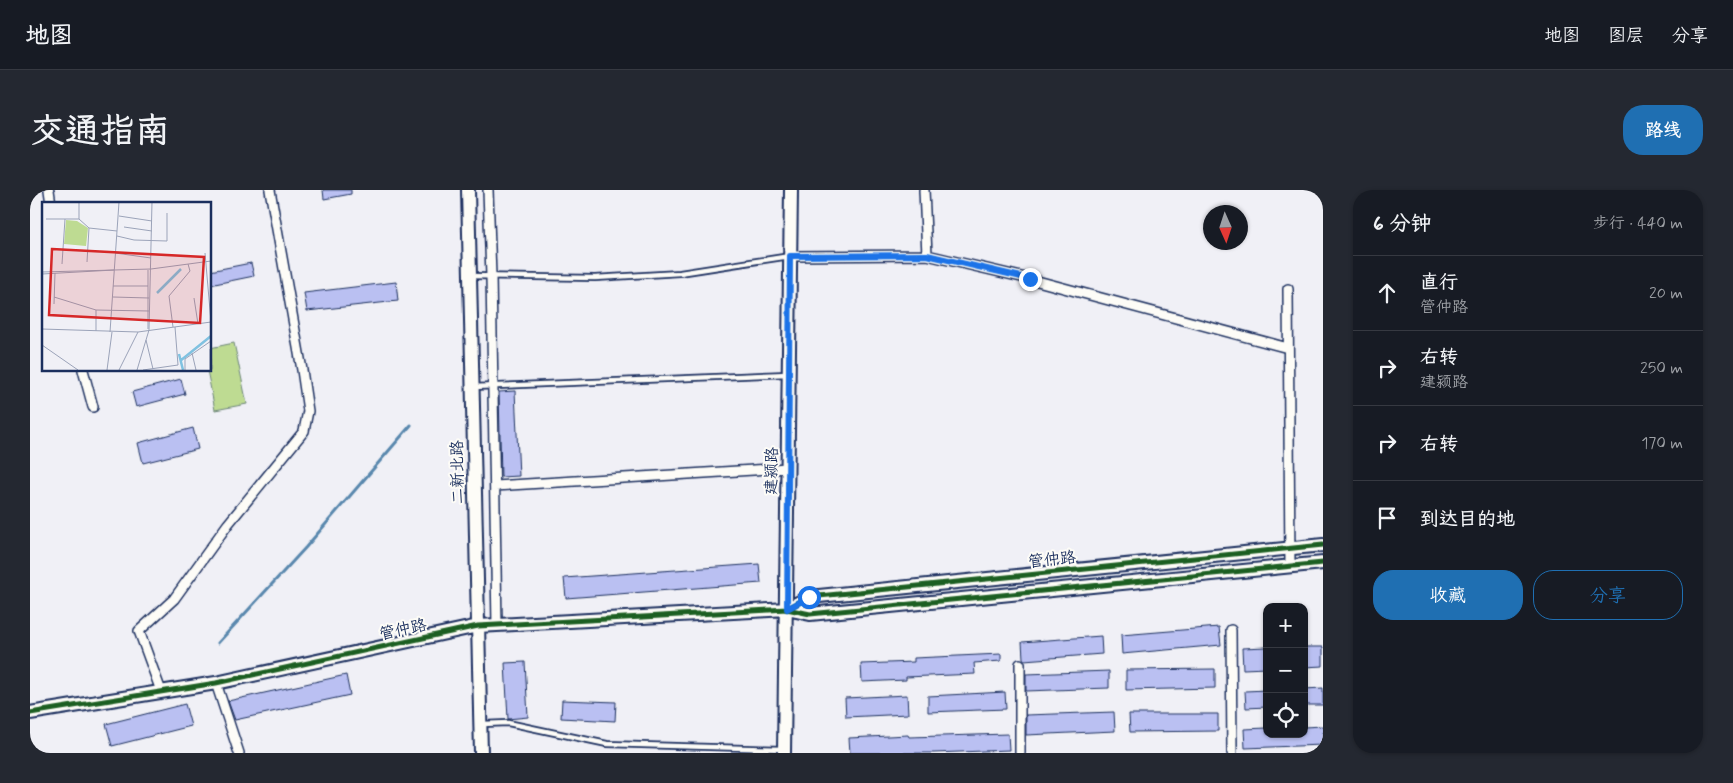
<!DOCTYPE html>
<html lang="zh">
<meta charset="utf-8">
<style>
:root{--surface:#171b24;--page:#242831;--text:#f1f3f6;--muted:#9ea1a6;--line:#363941;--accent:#1f6fb2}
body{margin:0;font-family:Mynerve,"LXGW WenKai TC",sans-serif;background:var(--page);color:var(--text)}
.controls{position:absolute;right:15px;bottom:15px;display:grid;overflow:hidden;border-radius:10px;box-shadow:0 1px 4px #0004}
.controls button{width:45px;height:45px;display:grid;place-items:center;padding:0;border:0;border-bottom:1px solid var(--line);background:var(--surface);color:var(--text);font:25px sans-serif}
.compass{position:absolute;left:1173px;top:15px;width:45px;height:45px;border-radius:50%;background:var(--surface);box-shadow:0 1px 4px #0004;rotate:177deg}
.stop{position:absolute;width:15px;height:15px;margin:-11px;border:4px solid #1a73e8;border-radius:50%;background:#fff}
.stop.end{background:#1a73e8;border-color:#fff;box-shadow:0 1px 5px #0008}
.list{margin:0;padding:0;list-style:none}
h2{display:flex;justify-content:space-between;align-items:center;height:65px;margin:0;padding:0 20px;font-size:21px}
h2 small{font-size:16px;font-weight:400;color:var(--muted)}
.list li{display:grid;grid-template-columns:32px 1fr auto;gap:15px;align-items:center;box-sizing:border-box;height:75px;padding:0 20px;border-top:1px solid var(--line)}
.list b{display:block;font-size:19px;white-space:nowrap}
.list p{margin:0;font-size:16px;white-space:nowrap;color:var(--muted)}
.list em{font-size:16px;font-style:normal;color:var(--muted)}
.actions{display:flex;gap:10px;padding:15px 20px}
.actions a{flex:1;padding:11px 0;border:1px solid var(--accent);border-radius:20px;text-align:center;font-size:18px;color:var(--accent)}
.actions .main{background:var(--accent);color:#fff}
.icon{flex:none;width:28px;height:28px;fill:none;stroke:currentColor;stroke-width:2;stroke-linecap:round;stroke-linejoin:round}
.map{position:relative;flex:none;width:1293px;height:563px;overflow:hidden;border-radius:20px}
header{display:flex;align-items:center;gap:30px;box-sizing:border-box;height:70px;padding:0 25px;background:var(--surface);border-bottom:1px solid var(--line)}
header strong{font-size:24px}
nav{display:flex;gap:28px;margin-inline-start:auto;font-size:18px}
.intro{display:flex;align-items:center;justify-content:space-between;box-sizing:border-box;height:120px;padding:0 30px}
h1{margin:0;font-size:35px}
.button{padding:12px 22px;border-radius:20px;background:var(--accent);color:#fff;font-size:18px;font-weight:700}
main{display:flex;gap:30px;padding:0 30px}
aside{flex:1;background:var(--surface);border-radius:20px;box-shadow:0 1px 4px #0004}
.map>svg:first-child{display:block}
.green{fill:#bedb92;stroke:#6c8578}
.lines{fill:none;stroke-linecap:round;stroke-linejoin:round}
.stream{stroke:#5887ad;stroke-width:3}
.building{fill:#bac0f2;stroke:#1b2f5e}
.lane-casing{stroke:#1b2f5e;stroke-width:8}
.street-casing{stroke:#1b2f5e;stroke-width:12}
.secondary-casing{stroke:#1b2f5e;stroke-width:16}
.lane{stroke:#fdfcf7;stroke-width:4.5}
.street{stroke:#fdfcf7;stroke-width:9}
.secondary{stroke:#fdfcf7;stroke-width:12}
.cycleway-casing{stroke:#fdfcf7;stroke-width:8}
.cycleway{stroke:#1b5e20;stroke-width:5}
.route{stroke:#1a73e8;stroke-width:6}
.labels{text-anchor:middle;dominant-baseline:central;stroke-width:4;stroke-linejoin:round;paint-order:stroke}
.street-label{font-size:16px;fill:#1b2f5e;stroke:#fdfcf7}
.inset-river{fill:none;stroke:#80c2e1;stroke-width:2.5}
.inset-road{fill:none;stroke:#9ba3b9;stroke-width:1}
.view{fill:#d62828;fill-opacity:0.15;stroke:#d62828;stroke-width:2.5}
.inset-edge{fill:none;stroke:#1b2f5e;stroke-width:2.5}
</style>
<header>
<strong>地图</strong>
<nav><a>地图</a><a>图层</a><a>分享</a></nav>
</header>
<div class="intro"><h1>交通指南</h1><a class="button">路线</a></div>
<main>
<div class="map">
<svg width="1293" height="563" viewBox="0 0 1293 563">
<rect width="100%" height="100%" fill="#f0f0f6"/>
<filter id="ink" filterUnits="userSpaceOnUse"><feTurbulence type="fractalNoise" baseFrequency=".02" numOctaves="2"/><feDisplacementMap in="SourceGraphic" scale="10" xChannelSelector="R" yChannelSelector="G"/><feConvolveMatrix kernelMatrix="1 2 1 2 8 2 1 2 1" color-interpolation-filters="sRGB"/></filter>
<g filter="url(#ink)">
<path class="green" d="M 204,153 L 217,214 L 185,220 L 177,180 L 180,180 L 180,158 Z"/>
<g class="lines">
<path class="stream" d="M 188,453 L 276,357 L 381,235"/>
</g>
<path class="building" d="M 293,0 L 321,0 L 321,4 L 294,9 Z
M 221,73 L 224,86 L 180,95 L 180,81 Z
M 366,92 L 368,111 L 277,121 L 274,103 Z
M 151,189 L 155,204 L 106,217 L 102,202 Z
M 485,201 L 489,286 L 471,287 L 469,202 Z
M 163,238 L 168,259 L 113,273 L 108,253 Z
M 729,374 L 731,393 L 536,408 L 534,388 Z
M 1189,437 L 1191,455 L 1092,464 L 1091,445 Z
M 1071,446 L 1072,464 L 994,470 L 993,468 L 992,452 Z
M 1237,457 L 1237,478 L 1213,479 L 1212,458 Z
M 1274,457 L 1293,457 L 1293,476 L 1274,477 Z
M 971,464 L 971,471 L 944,473 L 945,484 L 876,487 L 876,490 L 832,492 L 831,474 L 884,472 L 884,468 Z
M 495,472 L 498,527 L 478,529 L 475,473 Z
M 1185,479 L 1185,498 L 1096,500 L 1096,480 Z
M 1079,481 L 1079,498 L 996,501 L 996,484 Z
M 316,485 L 320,505 L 205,530 L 198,511 Z
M 1293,498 L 1293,515 L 1274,515 L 1274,499 Z
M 1237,500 L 1237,517 L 1216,518 L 1215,501 Z
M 975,502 L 976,519 L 898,522 L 898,506 Z
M 877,505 L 878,524 L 816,527 L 815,508 Z
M 532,510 L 586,512 L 585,531 L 531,528 Z
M 155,514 L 161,536 L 82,556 L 76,534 Z
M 1084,522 L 1085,541 L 996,545 L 996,525 Z
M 1099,524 L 1188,524 L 1188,541 L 1100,542 Z
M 1293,536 L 1293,555 L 1215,558 L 1214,539 L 1237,538 L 1237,544 L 1274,544 L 1274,537 Z
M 978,544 L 979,560 L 904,563 L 820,563 L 819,548 L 878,545 L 879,547 Z"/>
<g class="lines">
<defs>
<path id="lane" d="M 441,86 L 565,88 L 650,83 L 760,66
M 443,197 L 758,184
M 453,534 L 478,533 L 577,554 L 753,559"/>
<path id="street" d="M 19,0 L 21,14
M 458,0 L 461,86 L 467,435
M 894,0 L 897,65
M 760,66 L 897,65 L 1000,89 L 1258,158
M 1258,99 L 1260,377
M 53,180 L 63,217
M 465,296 L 758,278
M 1201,440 L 1202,563
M 186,493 L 209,563
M 131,501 L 109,441 L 144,409 L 198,334 L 274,241 L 278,221 L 272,180 L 240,0
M 990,563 L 990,474"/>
<path id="secondary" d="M 438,0 L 451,563
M 1293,355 L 779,407 L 757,419 L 780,424 L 1293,373
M 0,523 L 186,493 L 448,436 L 757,419
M 754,563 L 761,0"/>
</defs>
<use href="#lane" class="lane-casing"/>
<use href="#street" class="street-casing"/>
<use href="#secondary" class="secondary-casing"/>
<use href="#lane" class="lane"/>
<use href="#street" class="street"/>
<use href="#secondary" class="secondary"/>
<defs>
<path id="cycleway" d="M 1293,355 L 779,407 L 757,419 L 780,424 L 1293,373
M 0,523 L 186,493 L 448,436 L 757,419"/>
</defs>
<use href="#cycleway" class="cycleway-casing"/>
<use href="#cycleway" class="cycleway"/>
</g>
</g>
<g class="lines" filter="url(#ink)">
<path class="route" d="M 779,407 L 757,419 L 760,66 L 897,65 L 1000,89"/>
</g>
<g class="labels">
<g class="street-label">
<text transform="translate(742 281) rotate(-89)">建颍路</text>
<text transform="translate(428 282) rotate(-91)">二新北路</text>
<text transform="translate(1022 370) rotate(-6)">管仲路</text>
<text transform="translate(373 440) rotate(-12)">管仲路</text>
</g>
</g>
<g transform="translate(12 12)">
<rect width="169" height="169" fill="#f0f0f6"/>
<path d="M 24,18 L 35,19 L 46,26 L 44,44 L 22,42 Z" fill="#bedb92"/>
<path class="inset-river" d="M 115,91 L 139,67M 137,152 L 141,168M 138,159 L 169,134"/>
<path class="inset-road" d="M 77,14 L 110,19M 4,17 L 37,17 L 37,0M 37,17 L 47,26 L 45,60M 82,25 L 110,29M 47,26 L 75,29M 75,34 L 92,38 L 125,39 L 125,11M 73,51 L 109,56M 163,51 L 169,120M 20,62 L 23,17M 72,68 L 109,67 L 169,59M 0,70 L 72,68 L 0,72M 71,84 L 106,84M 12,95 L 54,108 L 107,109M 71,95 L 107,96M 152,96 L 156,122M 12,102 L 13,71M 131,125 L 127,94 L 148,69 L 146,62M 0,127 L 96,130 L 169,120M 106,127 L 106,68M 54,129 L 54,108M 68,130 L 77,0M 104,138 L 111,167M 0,143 L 36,168M 150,151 L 154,168M 65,168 L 70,130M 77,168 L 96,130M 95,168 L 107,128 L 110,0M 101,168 L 136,163 L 133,125M 143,168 L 143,157 L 169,139M 168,168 L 168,147"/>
<path class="view" d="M 10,47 L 162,55 L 158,121 L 7,113 Z"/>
<rect width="169" height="169" class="inset-edge"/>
</g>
</svg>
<div class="controls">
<button>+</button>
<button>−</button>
<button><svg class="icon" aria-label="locate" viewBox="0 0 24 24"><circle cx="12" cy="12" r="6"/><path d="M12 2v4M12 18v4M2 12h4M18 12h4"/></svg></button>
</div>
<svg class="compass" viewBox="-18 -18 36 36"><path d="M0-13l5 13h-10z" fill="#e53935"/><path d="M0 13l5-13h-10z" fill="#9ea1a6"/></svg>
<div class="stop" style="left:779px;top:407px"></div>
<div class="stop end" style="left:1000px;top:89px"></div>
</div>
<aside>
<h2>6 分钟<small>步行 · 440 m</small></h2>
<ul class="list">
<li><svg class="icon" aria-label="ahead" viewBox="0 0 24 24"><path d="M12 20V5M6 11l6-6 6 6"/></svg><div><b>直行</b><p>管仲路</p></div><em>20 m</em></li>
<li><svg class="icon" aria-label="right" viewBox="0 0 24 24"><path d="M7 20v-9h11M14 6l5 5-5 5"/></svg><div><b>右转</b><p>建颍路</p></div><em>250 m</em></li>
<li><svg class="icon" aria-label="right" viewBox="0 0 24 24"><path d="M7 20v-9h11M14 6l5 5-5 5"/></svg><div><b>右转</b></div><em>170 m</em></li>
<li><svg class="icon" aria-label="arrive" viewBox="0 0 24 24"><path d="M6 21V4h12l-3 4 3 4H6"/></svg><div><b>到达目的地</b></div></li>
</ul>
<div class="actions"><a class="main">收藏</a><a>分享</a></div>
</aside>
</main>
